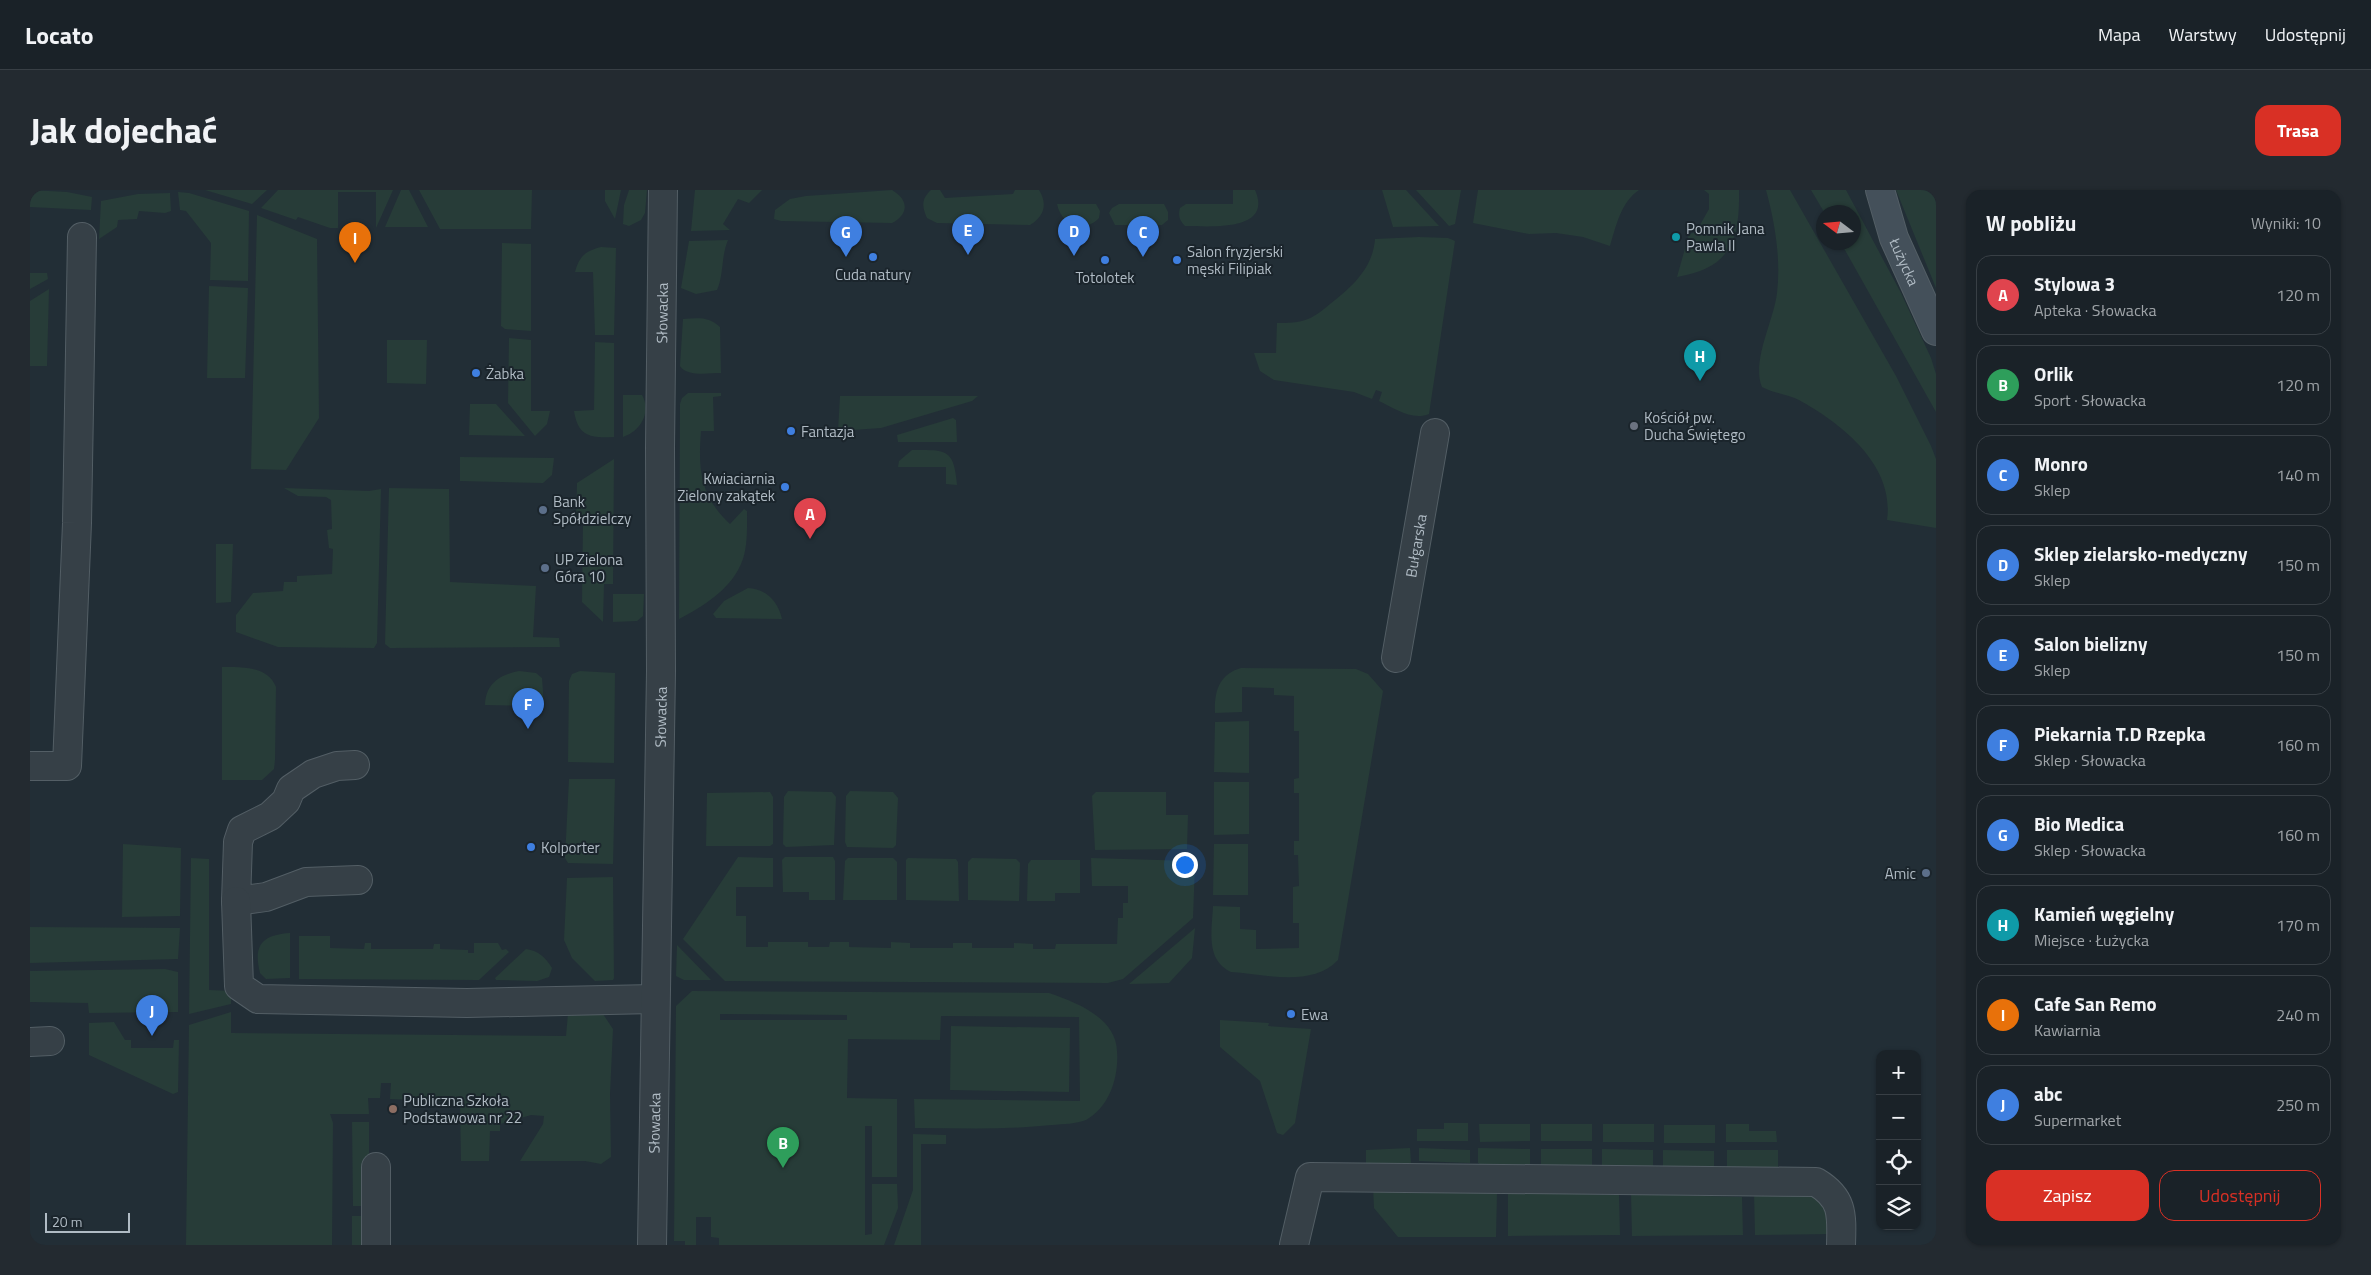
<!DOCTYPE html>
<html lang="pl">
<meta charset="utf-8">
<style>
:root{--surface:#1a2228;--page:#232a30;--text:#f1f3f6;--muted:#9fa4a8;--line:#383f45;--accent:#d93025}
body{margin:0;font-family:"Titillium Web",sans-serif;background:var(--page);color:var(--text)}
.controls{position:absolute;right:15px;bottom:15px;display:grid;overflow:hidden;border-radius:10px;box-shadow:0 1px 4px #0004}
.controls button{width:45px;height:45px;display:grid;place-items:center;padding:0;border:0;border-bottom:1px solid var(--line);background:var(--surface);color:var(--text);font:25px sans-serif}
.compass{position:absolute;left:1786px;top:15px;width:45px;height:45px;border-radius:50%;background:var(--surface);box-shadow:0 1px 4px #0004;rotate:286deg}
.scale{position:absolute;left:15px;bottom:12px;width:85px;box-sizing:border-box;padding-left:5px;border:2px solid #b0bbc4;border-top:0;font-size:14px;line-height:18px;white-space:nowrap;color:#b0bbc4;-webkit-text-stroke:4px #1b252c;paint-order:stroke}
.you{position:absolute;left:1154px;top:674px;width:18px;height:18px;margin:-12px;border:4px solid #fff;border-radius:50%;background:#1a73e8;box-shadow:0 0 0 8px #1a73e833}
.badge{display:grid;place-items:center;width:32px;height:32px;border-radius:50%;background:var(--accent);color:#fff;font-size:16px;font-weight:700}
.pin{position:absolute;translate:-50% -41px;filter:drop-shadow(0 1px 2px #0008)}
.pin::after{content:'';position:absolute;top:26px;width:18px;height:15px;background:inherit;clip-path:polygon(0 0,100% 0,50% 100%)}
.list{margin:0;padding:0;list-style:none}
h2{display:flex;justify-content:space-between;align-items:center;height:65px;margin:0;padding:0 20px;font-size:21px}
h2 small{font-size:16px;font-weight:400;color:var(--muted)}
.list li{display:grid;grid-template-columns:32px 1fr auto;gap:15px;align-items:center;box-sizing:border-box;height:80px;margin:0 10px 10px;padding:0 10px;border:1px solid var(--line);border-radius:15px}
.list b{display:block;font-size:19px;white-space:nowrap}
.list p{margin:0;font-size:16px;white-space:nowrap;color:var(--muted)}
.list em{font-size:16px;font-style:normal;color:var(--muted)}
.actions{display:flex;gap:10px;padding:15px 20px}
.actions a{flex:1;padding:11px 0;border:1px solid var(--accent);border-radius:15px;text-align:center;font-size:18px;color:var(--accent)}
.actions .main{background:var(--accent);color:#fff}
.icon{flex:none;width:28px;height:28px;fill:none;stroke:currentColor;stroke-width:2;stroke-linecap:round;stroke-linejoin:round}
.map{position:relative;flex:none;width:1906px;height:1055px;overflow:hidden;border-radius:15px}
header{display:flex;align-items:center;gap:30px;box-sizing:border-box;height:70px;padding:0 25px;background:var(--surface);border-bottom:1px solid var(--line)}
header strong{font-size:24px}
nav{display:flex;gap:28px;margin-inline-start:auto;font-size:18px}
.intro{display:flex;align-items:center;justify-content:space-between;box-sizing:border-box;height:120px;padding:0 30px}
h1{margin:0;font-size:35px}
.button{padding:12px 22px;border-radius:15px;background:var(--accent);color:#fff;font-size:18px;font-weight:700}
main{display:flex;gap:30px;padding:0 30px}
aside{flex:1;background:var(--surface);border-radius:15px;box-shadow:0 1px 4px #0004}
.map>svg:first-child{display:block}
.green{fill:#273c38;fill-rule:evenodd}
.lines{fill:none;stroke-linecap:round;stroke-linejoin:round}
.minor-casing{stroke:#535e65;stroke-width:30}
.secondary-casing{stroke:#535e65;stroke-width:30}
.minor{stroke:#364047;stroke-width:28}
.secondary{stroke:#44505a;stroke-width:28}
.culture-dot{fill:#0f9aa8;stroke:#1b252c;stroke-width:2}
.shop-dot{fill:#3f7fe0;stroke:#1b252c;stroke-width:2}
.worship-dot{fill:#6b7280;stroke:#1b252c;stroke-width:2}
.service-dot{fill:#5c6f8a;stroke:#1b252c;stroke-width:2}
.education-dot{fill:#8d6e63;stroke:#1b252c;stroke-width:2}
.labels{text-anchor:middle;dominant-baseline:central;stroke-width:4;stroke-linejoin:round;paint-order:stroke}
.poi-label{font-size:15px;fill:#b0bbc4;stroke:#1b252c;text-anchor:start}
.street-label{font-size:15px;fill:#b0bbc4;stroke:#1b252c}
</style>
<header>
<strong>Locato</strong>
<nav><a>Mapa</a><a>Warstwy</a><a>Udostępnij</a></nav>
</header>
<div class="intro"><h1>Jak dojechać</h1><a class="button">Trasa</a></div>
<main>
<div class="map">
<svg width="1906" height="1055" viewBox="0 0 1906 1055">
<rect width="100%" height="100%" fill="#222e36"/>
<path class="green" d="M 0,0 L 37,2 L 62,7 L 61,20 L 0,17 Z
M 175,0 L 237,0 L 222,14 Z
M 248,0 L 363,0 L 346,38 L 346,2 L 308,2 L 308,38 L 300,38 L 268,27 L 266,30 L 231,18 Z
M 371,0 L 379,0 L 398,37 L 355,37 Z
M 389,0 L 502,0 L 501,39 L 410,39 Z
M 575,0 L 591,0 L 585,29 L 575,11 Z
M 599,0 L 617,0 L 615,23 L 611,30 L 599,36 L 593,34 L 594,15 Z
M 665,0 L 732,0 L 719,13 L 708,9 L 693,34 L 700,40 L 661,41 Z
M 862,0 C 879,10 879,24 862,33 L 751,31 L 744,29 L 745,20 L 760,9 L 776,6 Z
M 901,0 L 910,0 L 915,8 L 983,4 L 985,0 L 1009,0 C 1018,14 1014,27 1000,35 L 907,33 L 897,28 C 892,17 891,9 901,0 Z
M 1203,0 L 1225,0 C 1244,43 1177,36 1155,36 C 1149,30 1148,25 1150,18 L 1156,14 L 1203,14 Z
M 1352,0 L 1376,0 L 1409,36 L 1363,37 Z
M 1386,0 L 1431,0 L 1425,34 L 1419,36 Z
M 1448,0 L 1609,0 C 1591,12 1586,36 1580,56 L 1553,47 L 1526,43 L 1499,44 L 1443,33 Z
M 1674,0 L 1709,0 C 1710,50 1701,78 1647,87 L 1659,44 L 1666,42 L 1679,19 L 1679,4 Z
M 1736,0 L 1760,0 L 1866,186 L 1901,256 L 1906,269 L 1906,338 L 1857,330 C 1865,275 1812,234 1769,210 C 1757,204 1743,203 1732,197 C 1721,172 1744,130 1747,103 C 1751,69 1745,33 1736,0 Z
M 1781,0 L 1816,0 L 1871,103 L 1901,168 L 1906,184 L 1906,222 L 1811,53 L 1824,52 L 1824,22 L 1794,22 Z
M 1866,0 L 1906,0 L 1906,98 Z
M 148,2 L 159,3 L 219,21 L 218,91 L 180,90 L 181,53 L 156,21 L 150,20 Z
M 140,3 L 141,21 L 135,23 L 109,21 L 107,29 L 88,30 L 87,37 L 69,49 L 71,11 L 108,4 Z
M 1027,14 L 1066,14 L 1070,21 L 1069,28 C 1054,44 1031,35 1027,14 Z
M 1089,14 L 1134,14 L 1138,22 L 1138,30 L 1132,35 L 1085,35 L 1079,23 L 1082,18 Z
M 227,25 L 287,49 L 289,228 L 256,280 L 221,279 Z
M 1389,47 L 1418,48 L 1425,51 L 1399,224 C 1382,231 1364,218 1349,211 L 1352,202 L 1346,200 L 1342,209 L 1324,202 L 1244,190 L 1230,181 L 1224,163 L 1246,163 L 1247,133 C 1257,133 1269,133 1278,129 C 1286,126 1294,119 1300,114 C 1322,97 1343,78 1345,49 Z
M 698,50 C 691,66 694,84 687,100 L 666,104 L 651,98 L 659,51 Z
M 472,53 L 501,54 L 501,141 L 475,139 L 471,136 Z
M 571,57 L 586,58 L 584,145 L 565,145 L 563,82 L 545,82 C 549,67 555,61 571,57 Z
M 0,83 L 17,83 L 18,89 L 0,99 Z
M 179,96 L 218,98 L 215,188 L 177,188 Z
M 19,99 L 17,176 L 0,176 L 0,111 Z
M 653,129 C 667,128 679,126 690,137 L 691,183 C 679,183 657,187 650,176 Z
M 479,148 L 501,150 L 501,221 L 520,221 L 517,234 L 505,246 L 478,213 Z
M 357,150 L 397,150 L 396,194 L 357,193 Z
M 565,152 L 584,153 L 584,247 C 561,248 548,247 544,221 L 564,220 Z
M 658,203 L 691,203 L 691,206 L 683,207 L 684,241 L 671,241 C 668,280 670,306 700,334 L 714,319 L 717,321 C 717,337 718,359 711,374 C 700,400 672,417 649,429 L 650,214 L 652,208 Z
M 593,205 L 612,205 C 622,222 610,242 593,247 Z
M 810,206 L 948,206 L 942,211 L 851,238 L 808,241 Z
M 440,214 L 466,214 L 495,246 L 439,245 Z
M 923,228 L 926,230 L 927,252 L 868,252 L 867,245 Z
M 882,260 C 916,260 924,258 927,295 L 916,294 L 916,277 L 868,277 L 869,271 Z
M 430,267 L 524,268 L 522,285 L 513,293 L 430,291 Z
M 584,269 L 583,394 L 574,394 L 573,432 L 552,412 L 553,331 L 546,331 L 547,293 Z
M 254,298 L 339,301 L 351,299 L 347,453 L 344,458 L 248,457 L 206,442 L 206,425 L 223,403 L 253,401 L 254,392 L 267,392 L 267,386 L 302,384 L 303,359 L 299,358 L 297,340 L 302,339 L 301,310 L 296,307 L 268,306 Z
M 359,298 L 419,299 L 420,392 L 506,396 L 503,447 L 529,448 L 530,457 L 360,458 L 355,454 Z
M 186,354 L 203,354 L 201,412 L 186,413 Z
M 718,398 C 736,399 748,411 752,429 L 686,428 L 683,424 L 694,411 Z
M 583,404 L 614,404 L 613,426 L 607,431 L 583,432 Z
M 192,477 C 212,477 238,476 246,497 L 245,570 L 244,579 L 232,590 L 192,590 Z
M 1211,478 L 1326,479 L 1338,484 L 1353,501 L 1308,770 C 1281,798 1235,784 1201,782 C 1175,770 1182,740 1183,716 L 1210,717 L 1210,739 L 1226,740 L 1226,759 L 1269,758 L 1269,733 L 1263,733 L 1263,697 L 1269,696 L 1268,665 L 1264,665 L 1264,651 L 1269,651 L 1269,603 L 1264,603 L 1264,589 L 1269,588 L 1269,541 L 1264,541 L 1264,506 L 1244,505 L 1244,498 L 1212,497 L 1212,522 L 1185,523 C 1184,502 1189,484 1211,478 Z
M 489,481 L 506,483 L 512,488 L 514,516 L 455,515 C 456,493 470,485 489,481 Z
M 550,481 L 585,483 L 584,573 L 538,572 L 539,491 L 542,484 Z
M 1219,531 L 1219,583 L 1184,582 L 1185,532 Z
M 539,589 L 585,589 L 583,674 L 538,673 L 535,668 Z
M 1184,592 L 1219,592 L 1219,644 L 1184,645 Z
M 758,601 L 802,602 L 806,607 L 804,655 L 756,657 L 753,654 L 754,607 Z
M 820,601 L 863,602 L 868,608 L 866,655 L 863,658 L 817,657 L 815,652 L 816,606 Z
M 740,602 L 743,607 L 743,654 L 740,656 L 676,656 L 677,603 Z
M 1066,602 L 1136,602 L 1136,625 L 1158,625 L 1157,659 L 1065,660 L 1062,606 Z
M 93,654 L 151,658 L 150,726 L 92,727 Z
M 1184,654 L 1218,654 L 1218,705 L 1183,705 Z
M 708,667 L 743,668 L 743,697 L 706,697 L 706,726 L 716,726 L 716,757 L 738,757 L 738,752 L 778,752 L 778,757 L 799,757 L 800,752 L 819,752 L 819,757 L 861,758 L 861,752 L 880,753 L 880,758 L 923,758 L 923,753 L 942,753 L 942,758 L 984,758 L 984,753 L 1003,754 L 1003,759 L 1025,759 L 1026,754 L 1087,754 L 1088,728 L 1093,728 L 1093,713 L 1098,713 L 1098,696 L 1062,696 L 1061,668 L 1163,671 L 1165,675 L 1163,728 L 1093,789 L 1078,793 L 695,791 L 653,749 Z
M 755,667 L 803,667 L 805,671 L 805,710 L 779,710 L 779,702 L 753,702 L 752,670 Z
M 161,668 L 179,669 L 179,800 L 201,801 L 201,814 L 159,824 Z
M 818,668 L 863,668 L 867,672 L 867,710 L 813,710 L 815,671 Z
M 878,668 L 926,669 L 928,672 L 929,711 L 876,710 L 876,670 Z
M 942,668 L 986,669 L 990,673 L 989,711 L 938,710 L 938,672 Z
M 1001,670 L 1050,670 L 1050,703 L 1025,703 L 1025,711 L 997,711 L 998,674 Z
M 583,687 L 584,788 L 583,790 L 565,791 L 542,768 L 534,750 L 537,688 Z
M 0,737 L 150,738 L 148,769 L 0,773 Z
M 1165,738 L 1162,768 L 1139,793 L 1099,794 Z
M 260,743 L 260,788 L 236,789 L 230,783 C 223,755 232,745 260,743 Z
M 269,746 L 300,746 L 300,758 L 334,759 L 335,753 L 341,753 L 341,759 L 403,759 L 404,754 L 410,754 L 410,759 L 438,760 L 438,763 L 444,763 L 444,753 L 468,753 L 472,760 L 476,759 L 479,762 L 449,790 L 269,789 Z
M 647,755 L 681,790 L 654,790 L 646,786 Z
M 496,759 C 509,761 515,767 522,778 L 519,787 L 507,791 L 466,790 L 465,788 Z
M 135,779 L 148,782 L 148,822 L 59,823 L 58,813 L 0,812 L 0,781 Z
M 662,801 L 1019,803 C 1045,812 1086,827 1087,861 C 1089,886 1080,917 1056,930 C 1046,934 1033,934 1022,935 C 976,940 931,938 885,938 L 884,909 L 1050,911 L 1049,827 L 911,826 L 910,850 L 818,849 L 817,908 L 867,909 L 867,987 L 842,987 L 842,936 L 835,936 L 835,1045 L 842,1044 L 842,994 L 867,994 L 868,1018 L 854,1055 L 689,1055 L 689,1048 L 681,1047 L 681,1027 L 666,1027 L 666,1055 L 655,1055 L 655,1051 L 644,1051 L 646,816 ZM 690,824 L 817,825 L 817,830 L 690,830 Z
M 201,822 L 201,843 L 536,846 L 538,823 L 573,824 L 583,839 L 580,904 L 581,967 L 571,974 L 555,971 L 490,971 L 513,934 L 514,926 L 501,925 L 470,934 L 470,941 L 460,941 L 459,971 L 431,971 L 430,912 L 360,909 L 361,893 L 351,893 L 350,908 L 338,908 L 339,924 L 300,924 L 303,933 L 302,1055 L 156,1055 L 159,835 Z
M 1190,830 L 1239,833 L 1238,836 L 1281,839 L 1265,933 L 1253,945 L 1247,943 L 1230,891 L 1190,857 Z
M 84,832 L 95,850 L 101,850 L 101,858 L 143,858 L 144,850 L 149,850 L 148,902 L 143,904 L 59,865 L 59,833 Z
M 921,836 L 1040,838 L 1039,902 L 920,900 Z
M 322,932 L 339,932 L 339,1016 L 323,1016 Z
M 1414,933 L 1438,933 L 1438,951 L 1387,951 L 1387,939 L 1414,939 Z
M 1449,934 L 1500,934 L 1500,951 L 1450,952 Z
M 1511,934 L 1562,934 L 1562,951 L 1511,951 Z
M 1573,934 L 1624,934 L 1624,952 L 1573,952 Z
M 1696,934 L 1719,934 L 1719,941 L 1746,941 L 1747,952 L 1696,952 Z
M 1634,935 L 1685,935 L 1685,953 L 1634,953 Z
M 883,944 L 916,945 L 916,954 L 891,954 L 891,1055 L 864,1055 L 883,1000 Z
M 1380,958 L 1381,973 L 1336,974 L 1336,960 Z
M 1389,958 L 1440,960 L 1440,973 L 1389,971 Z
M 1448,958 L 1500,959 L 1500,980 L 1457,979 L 1448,973 Z
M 1511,959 L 1562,959 L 1562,980 L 1511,979 Z
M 1572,959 L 1623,960 L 1623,981 L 1572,980 Z
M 1633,960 L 1684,961 L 1684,981 L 1633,981 Z
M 1697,960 L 1748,960 L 1748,981 L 1697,980 Z
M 1343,996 L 1467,1003 L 1466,1047 L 1368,1047 L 1344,1018 Z
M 1478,1002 L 1589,1005 L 1590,1045 L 1478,1046 Z
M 1724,1002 L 1785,1003 L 1793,1008 L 1801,1044 L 1725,1045 Z
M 1601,1004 L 1712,1007 L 1713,1045 L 1602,1046 Z
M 322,1026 L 339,1026 L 339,1055 L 322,1055 Z"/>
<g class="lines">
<defs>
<g id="minor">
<path id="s1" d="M 1366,468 L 1405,243"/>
<path d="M 325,575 L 307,576 L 283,584 L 261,599 L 256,611 L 240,626 L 212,640 L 208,652 L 206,711 L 236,707 L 276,692 L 328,690"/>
<path d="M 0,576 L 37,576 L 47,333 L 52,47"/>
<path d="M 206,711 L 209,796 L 228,809 L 437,813 L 624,809"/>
<path d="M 0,852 L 20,851"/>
<path d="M 346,977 L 346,1055"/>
<path id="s2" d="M 622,1055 L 631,481 L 630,258 L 633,0"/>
<path d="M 1264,1055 L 1280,987 L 1786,992 C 1813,1008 1812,1024 1811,1055"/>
</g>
<g id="secondary">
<path id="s3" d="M 1850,0 L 1864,48 L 1906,141"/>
</g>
</defs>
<use href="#minor" class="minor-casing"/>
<use href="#secondary" class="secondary-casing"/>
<use href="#minor" class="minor"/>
<use href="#secondary" class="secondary"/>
</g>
<circle class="culture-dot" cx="1646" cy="47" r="5"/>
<g class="shop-dot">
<circle cx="843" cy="67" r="5"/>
<circle cx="1075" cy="70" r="5"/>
<circle cx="1147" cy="70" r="5"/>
<circle cx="446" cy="183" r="5"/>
<circle cx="761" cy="241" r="5"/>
<circle cx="755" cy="297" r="5"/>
<circle cx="501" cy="657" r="5"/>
<circle cx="1261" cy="824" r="5"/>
</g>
<circle class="worship-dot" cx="1604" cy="236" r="5"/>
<g class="service-dot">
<circle cx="513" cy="320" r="5"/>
<circle cx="515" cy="378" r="5"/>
<circle cx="1896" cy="683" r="5"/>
</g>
<circle class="education-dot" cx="363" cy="919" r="5"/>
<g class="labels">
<g class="poi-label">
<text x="1656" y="38">Pomnik Jana<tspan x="1656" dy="17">Pawla II</tspan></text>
<text x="1157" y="61">Salon fryzjerski<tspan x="1157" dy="17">męski Filipiak</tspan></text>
<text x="843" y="84" text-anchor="middle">Cuda natury</text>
<text x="1075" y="87" text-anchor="middle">Totolotek</text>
<text x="456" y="183">Żabka</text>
<text x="1614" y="227">Kościół pw.<tspan x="1614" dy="17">Ducha Świętego</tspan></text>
<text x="771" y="241">Fantazja</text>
<text x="745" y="288" text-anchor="end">Kwiaciarnia<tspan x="745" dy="17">Zielony zakątek</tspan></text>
<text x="523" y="311">Bank<tspan x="523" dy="17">Spółdzielczy</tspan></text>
<text x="525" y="369">UP Zielona<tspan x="525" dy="17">Góra 10</tspan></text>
<text x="511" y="657">Kolporter</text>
<text x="1886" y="683" text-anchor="end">Amic</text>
<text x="1271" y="824">Ewa</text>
<text x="373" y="910">Publiczna Szkoła<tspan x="373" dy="17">Podstawowa nr 22</tspan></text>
</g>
<g class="street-label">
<text stroke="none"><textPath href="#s3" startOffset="76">Łużycka</textPath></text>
<text stroke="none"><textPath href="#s2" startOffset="932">Słowacka</textPath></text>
<text stroke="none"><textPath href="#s1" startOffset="114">Bułgarska</textPath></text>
<text stroke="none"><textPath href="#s2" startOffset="528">Słowacka</textPath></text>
<text stroke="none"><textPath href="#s2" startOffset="122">Słowacka</textPath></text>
</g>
</g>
</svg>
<div class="controls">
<button>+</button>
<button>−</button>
<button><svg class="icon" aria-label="locate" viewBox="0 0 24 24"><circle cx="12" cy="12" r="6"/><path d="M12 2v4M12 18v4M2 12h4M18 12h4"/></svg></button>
<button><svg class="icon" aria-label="layers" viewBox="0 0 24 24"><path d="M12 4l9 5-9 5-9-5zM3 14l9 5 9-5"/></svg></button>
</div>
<svg class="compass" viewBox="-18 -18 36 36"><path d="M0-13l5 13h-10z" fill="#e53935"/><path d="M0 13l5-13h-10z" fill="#9fa4a8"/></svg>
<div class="scale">20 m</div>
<div class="you"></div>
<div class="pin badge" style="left:780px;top:349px;background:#e0444e">A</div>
<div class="pin badge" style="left:753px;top:978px;background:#2e9e5b">B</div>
<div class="pin badge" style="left:1113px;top:67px;background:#3f7fe0">C</div>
<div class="pin badge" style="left:1044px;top:66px;background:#3f7fe0">D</div>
<div class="pin badge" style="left:938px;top:65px;background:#3f7fe0">E</div>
<div class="pin badge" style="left:498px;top:539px;background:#3f7fe0">F</div>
<div class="pin badge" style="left:816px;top:67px;background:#3f7fe0">G</div>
<div class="pin badge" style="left:1670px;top:191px;background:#0f9aa8">H</div>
<div class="pin badge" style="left:325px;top:73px;background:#e8710a">I</div>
<div class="pin badge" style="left:122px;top:846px;background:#3f7fe0">J</div>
</div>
<aside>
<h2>W pobliżu<small>Wyniki: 10</small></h2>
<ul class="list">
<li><span class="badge" style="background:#e0444e">A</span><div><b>Stylowa 3</b><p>Apteka · Słowacka</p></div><em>120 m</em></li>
<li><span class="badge" style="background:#2e9e5b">B</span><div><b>Orlik</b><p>Sport · Słowacka</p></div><em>120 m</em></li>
<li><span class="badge" style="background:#3f7fe0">C</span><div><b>Monro</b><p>Sklep</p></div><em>140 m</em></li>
<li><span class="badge" style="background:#3f7fe0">D</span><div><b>Sklep zielarsko-medyczny</b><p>Sklep</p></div><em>150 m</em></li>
<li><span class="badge" style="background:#3f7fe0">E</span><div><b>Salon bielizny</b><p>Sklep</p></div><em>150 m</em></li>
<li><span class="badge" style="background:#3f7fe0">F</span><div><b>Piekarnia T.D Rzepka</b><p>Sklep · Słowacka</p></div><em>160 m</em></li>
<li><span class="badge" style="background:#3f7fe0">G</span><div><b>Bio Medica</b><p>Sklep · Słowacka</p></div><em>160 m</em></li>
<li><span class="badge" style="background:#0f9aa8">H</span><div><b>Kamień węgielny</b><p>Miejsce · Łużycka</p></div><em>170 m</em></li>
<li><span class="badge" style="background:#e8710a">I</span><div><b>Cafe San Remo</b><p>Kawiarnia</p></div><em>240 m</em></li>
<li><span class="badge" style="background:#3f7fe0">J</span><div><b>abc</b><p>Supermarket</p></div><em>250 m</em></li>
</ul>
<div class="actions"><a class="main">Zapisz</a><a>Udostępnij</a></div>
</aside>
</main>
